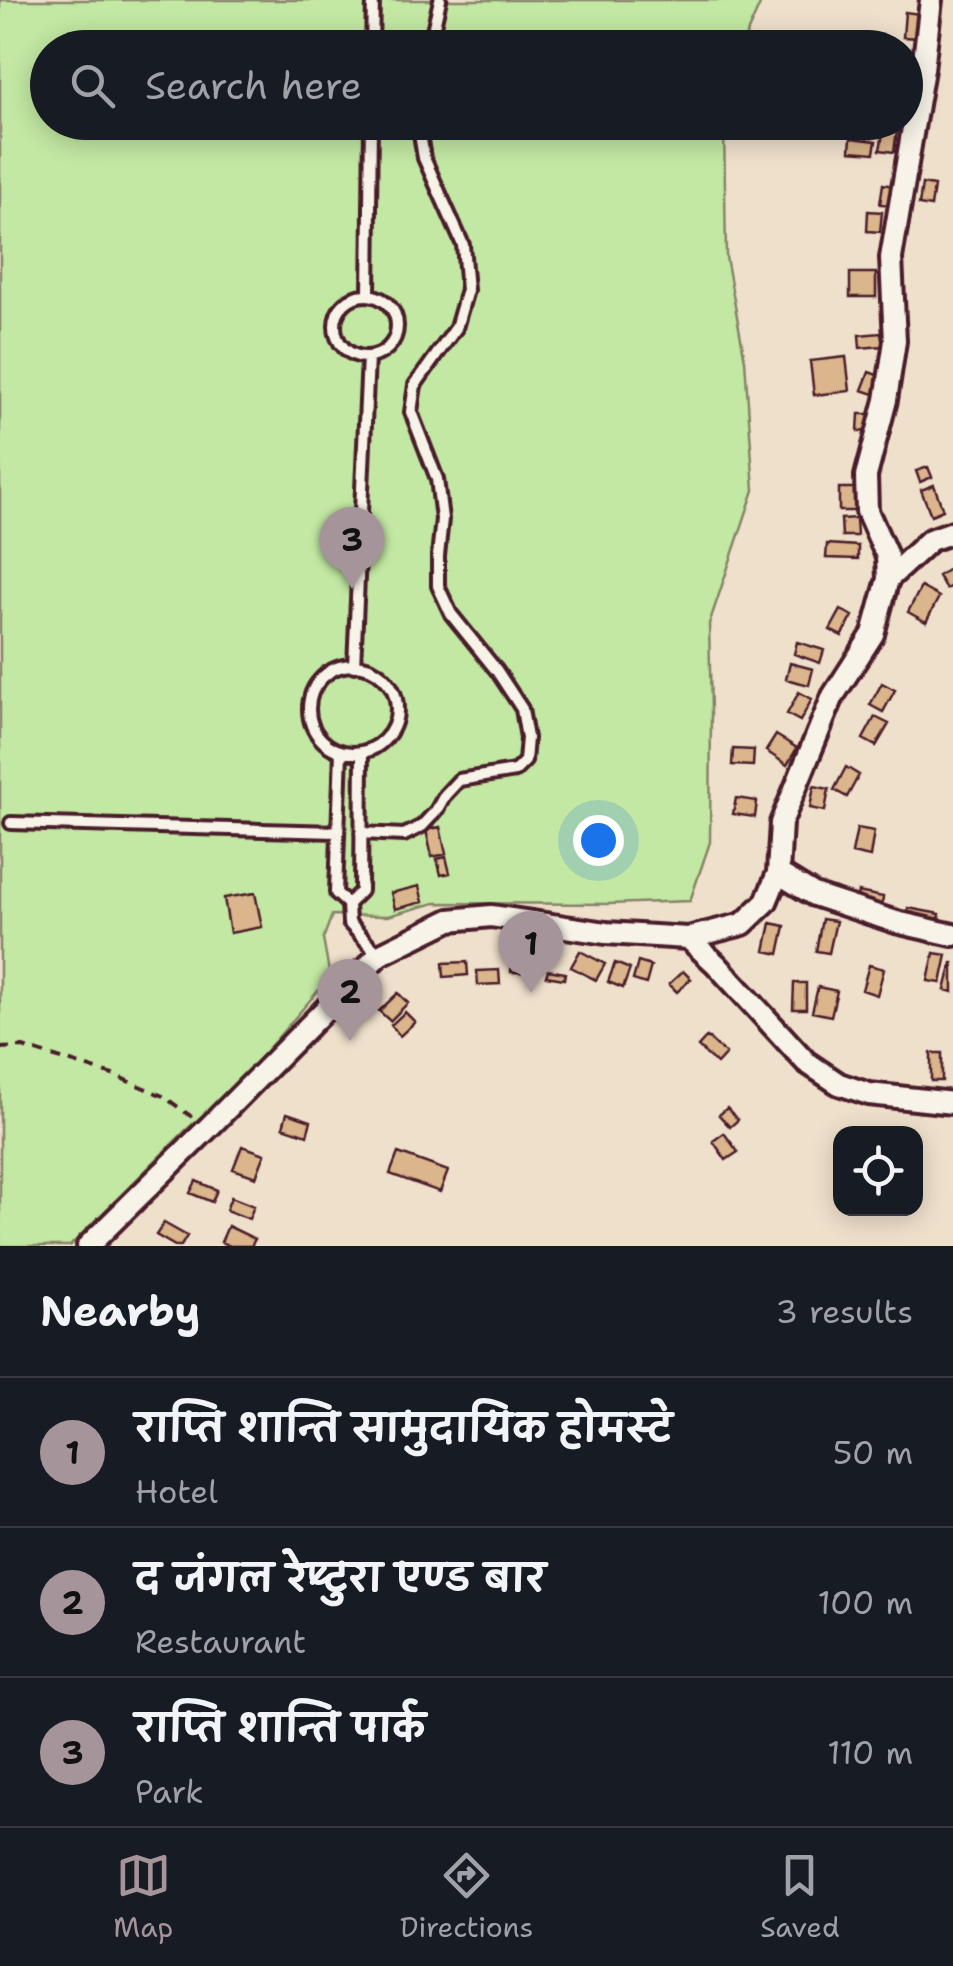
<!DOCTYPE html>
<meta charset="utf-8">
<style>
:root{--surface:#171b24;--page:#242831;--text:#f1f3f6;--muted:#9ea1a6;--line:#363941;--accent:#a6949b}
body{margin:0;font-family:"Shantell Sans","Playpen Sans Deva",sans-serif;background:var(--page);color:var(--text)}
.controls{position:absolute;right:30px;bottom:30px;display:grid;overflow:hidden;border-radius:20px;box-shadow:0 5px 25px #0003}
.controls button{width:90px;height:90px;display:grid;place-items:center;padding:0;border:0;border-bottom:2px solid var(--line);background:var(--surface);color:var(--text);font:50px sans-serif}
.you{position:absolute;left:598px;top:840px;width:35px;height:35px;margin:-25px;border:8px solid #fff;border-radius:50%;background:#1a73e8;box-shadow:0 0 0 15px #1a73e833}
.badge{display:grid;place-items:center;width:65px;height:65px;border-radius:50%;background:var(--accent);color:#111;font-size:32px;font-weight:700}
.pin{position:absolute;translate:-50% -82px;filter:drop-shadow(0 2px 5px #0008)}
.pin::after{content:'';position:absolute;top:52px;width:35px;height:30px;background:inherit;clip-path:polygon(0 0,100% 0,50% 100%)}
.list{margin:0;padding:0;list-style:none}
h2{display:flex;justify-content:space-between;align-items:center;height:130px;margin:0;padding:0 40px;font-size:42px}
h2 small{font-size:32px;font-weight:400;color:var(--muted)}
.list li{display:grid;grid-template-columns:65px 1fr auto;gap:30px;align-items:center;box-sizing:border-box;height:150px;padding:0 40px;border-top:2px solid var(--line)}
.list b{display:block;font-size:38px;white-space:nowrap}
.list p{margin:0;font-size:32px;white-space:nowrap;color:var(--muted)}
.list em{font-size:32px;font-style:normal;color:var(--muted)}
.icon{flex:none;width:55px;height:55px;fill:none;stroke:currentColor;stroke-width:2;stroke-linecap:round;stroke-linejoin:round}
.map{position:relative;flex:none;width:953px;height:1246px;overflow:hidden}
.search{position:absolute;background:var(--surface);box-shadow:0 5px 25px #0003;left:30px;right:30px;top:30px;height:110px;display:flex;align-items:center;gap:25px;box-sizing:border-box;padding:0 35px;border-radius:55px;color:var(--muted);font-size:38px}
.sheet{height:580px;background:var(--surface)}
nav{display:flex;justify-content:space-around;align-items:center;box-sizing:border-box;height:140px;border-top:2px solid var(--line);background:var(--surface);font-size:28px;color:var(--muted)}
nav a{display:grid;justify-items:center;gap:5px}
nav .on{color:var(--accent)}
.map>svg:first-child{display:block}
.green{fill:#c2e8a3;stroke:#868467;stroke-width:2.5}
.building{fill:#dbb58c;stroke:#4a1f2b;stroke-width:2.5}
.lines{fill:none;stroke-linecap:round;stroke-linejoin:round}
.lane-casing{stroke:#4a1f2b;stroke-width:18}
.street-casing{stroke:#4a1f2b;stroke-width:28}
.path{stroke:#4a1f2b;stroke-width:4;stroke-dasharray:10 8;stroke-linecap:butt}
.lane{stroke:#f7f3e8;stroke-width:10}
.street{stroke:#f7f3e8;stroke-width:20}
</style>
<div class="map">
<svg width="953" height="1246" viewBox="0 0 953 1246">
<rect width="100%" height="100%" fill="#efe0cc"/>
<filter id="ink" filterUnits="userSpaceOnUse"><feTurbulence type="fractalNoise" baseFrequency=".01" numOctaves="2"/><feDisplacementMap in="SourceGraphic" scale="20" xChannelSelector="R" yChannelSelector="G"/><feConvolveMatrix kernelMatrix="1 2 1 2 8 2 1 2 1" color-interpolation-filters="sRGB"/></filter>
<g filter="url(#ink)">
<path class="green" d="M 0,0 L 762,0 L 741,47 L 48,48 L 48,122 L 724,123 L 726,257 L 745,360 L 754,490 L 709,624 L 711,712 L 710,842 L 690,901 L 608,904 L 435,903 L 388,916 L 332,915 L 323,939 L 330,977 L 236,1086 L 186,1130 L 70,1246 L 0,1246 Z"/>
<path class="building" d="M 905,12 L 920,14 L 918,38 L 903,37 Z
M 906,62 L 914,64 L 909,91 L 906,90 Z
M 884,128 L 897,130 L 894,152 L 880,150 Z
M 851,138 L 876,141 L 874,153 L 850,151 Z
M 883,184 L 893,186 L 891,205 L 880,204 Z
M 922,184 L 934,186 L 931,207 L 919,205 Z
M 868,211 L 882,212 L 880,232 L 867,231 Z
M 850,273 L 876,273 L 876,297 L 850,297 Z
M 881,333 L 883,346 L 860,348 L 859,335 Z
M 846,357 L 850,391 L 814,395 L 810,361 Z
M 869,372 L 880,376 L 874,394 L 862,390 Z
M 859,414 L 871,414 L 871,432 L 858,431 Z
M 928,467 L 932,477 L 920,482 L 916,471 Z
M 934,485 L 943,510 L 931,515 L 921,490 Z
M 839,488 L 855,488 L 855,511 L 839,511 Z
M 856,518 L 857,536 L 842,536 L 841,519 Z
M 827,544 L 858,546 L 858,559 L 826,558 Z
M 953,566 L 953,585 L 946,589 L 938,576 Z
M 921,587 L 939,597 L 926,622 L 908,612 Z
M 841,610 L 853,616 L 842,636 L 830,630 Z
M 797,642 L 824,650 L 820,663 L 794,654 Z
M 790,663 L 813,669 L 809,685 L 786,679 Z
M 882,683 L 895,690 L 883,712 L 870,705 Z
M 799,692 L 812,699 L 800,721 L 787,714 Z
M 875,717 L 889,724 L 876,746 L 863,739 Z
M 776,735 L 797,748 L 787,765 L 766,751 Z
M 733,749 L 754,750 L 753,766 L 732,765 Z
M 846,767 L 859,775 L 847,797 L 834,790 Z
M 814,786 L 829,789 L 825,811 L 810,808 Z
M 736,798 L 757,801 L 755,817 L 733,814 Z
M 440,827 L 446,854 L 432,857 L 426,830 Z
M 857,828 L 874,831 L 870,857 L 852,853 Z
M 446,857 L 450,873 L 441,875 L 437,859 Z
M 419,886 L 423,902 L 395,909 L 391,893 Z
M 858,892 L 883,897 L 881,913 L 854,908 Z
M 255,893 L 262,927 L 230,933 L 224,898 Z
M 908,908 L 940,914 L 937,929 L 906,923 Z
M 822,919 L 836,921 L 829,953 L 816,951 Z
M 771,923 L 785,926 L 779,954 L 765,951 Z
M 580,951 L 605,964 L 596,980 L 571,967 Z
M 934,953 L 947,955 L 941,983 L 928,981 Z
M 512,958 L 538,959 L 538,973 L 511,972 Z
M 467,962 L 468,975 L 444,977 L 443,963 Z
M 638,962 L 651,966 L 646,984 L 633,980 Z
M 615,963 L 630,969 L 623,988 L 608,982 Z
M 952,963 L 953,963 L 953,992 L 945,990 Z
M 869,965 L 884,969 L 877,995 L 862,990 Z
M 499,970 L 500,984 L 478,985 L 477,971 Z
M 548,970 L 565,973 L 564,979 L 546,976 Z
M 683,971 L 691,979 L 677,992 L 669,984 Z
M 794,983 L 806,983 L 806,1009 L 793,1009 Z
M 818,987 L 837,991 L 831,1016 L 812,1012 Z
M 398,993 L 408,1003 L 390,1021 L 379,1011 Z
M 405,1012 L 415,1022 L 400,1036 L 391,1025 Z
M 707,1037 L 726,1054 L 717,1064 L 698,1047 Z
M 931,1053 L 942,1053 L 942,1081 L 931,1081 Z
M 727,1108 L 738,1120 L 730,1127 L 719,1115 Z
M 287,1113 L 311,1121 L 307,1135 L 283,1127 Z
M 724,1133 L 738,1152 L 726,1160 L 713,1141 Z
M 242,1146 L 265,1154 L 256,1177 L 233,1169 Z
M 398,1153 L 448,1171 L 440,1192 L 390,1174 Z
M 196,1181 L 217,1190 L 212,1202 L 190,1193 Z
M 231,1197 L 254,1206 L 249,1219 L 226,1210 Z
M 164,1223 L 187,1236 L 181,1246 L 175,1246 L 156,1235 Z
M 228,1226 L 255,1239 L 251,1246 L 230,1246 L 221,1242 Z"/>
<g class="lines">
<defs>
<path id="lane" d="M 372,48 L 373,0
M 429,48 L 440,0
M 369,295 L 371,122
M335 326a31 31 0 1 1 62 0a31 31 0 1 1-62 0Z
M309 709a44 44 0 1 1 88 0a44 44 0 1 1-88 0Z
M 354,666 L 368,357
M 341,751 L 336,893 L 348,904
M 362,752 L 361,891 L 348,904 L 349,923 L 379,955
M 11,823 L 338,832
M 361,833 L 404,835 L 422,826 L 436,811 L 445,795 L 459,780 L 515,771 L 525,761 L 527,738 L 522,709 L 497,671 L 451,614 L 438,586 L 438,556 L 442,519 L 437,479 L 411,412 L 415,385 L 456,328 L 467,290 L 463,245 L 424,158 L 418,122"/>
<path id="street" d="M 888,579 L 887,556 L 867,511 L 866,476 L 886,400 L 895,341 L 891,258 L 923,69 L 931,0
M 778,873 L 814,895 L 896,922 L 953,935
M 688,938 L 716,964 L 806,1062 L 839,1084 L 869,1094 L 953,1103
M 88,1246 L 208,1128 L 379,955 L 450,920 L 491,916 L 606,933 L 688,938 L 743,924 L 766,902 L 778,873 L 781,823 L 833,696 L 873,634 L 888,579 L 930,540 L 953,532"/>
</defs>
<use href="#lane" class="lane-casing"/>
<use href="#street" class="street-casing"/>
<path class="path" d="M 0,1048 L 23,1047 L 116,1076 L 163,1096 L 192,1117"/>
<use href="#lane" class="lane"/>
<use href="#street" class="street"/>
</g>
</g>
</svg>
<div class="controls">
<button><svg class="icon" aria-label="locate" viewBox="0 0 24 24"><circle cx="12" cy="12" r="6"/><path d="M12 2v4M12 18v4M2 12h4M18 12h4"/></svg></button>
</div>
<div class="you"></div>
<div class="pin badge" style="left:531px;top:993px">1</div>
<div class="pin badge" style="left:350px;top:1041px">2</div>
<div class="pin badge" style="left:352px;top:589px">3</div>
<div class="search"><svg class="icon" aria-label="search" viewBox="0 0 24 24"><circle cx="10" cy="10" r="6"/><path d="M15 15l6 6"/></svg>Search here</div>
</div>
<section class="sheet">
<h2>Nearby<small>3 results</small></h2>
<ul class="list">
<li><span class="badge">1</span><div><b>राप्ति शान्ति सामुदायिक होमस्टे</b><p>Hotel</p></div><em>50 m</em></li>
<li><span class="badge">2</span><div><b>द जंगल रेष्टुरा एण्ड बार</b><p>Restaurant</p></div><em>100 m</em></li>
<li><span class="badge">3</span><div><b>राप्ति शान्ति पार्क</b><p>Park</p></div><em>110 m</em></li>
</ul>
</section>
<nav>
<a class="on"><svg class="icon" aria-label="map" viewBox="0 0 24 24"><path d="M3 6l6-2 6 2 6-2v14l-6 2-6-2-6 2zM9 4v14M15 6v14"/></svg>Map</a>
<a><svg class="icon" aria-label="directions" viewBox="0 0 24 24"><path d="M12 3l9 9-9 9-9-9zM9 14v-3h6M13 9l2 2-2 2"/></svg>Directions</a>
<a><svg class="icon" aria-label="saved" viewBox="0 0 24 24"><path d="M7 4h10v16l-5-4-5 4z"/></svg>Saved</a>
</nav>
